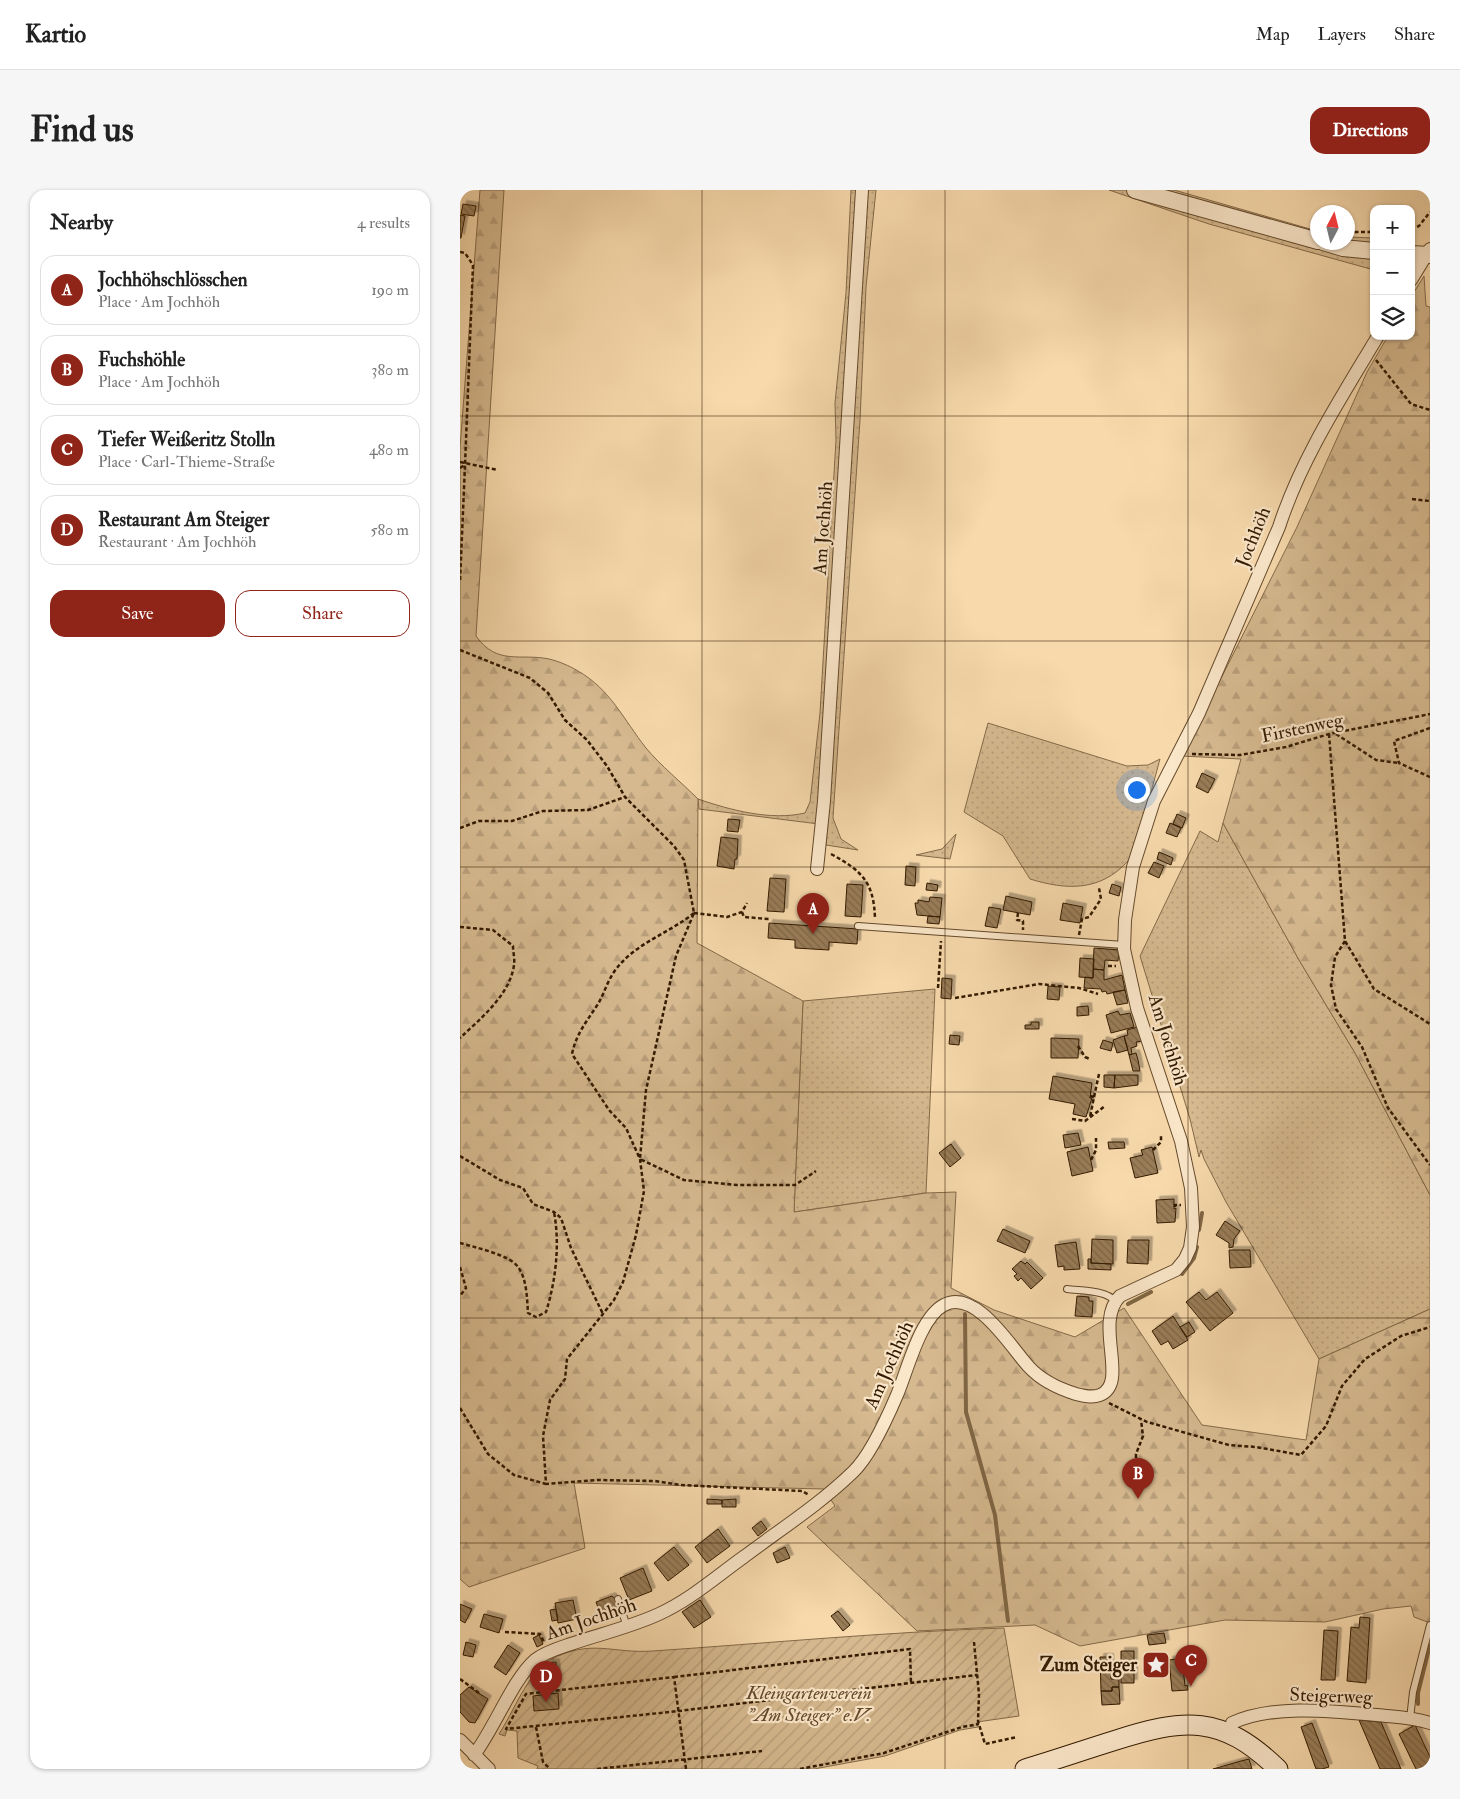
<!DOCTYPE html>
<meta charset="utf-8">
<style>
:root{--surface:#fff;--page:#f6f6f6;--text:#222;--muted:#767676;--line:#e0e0e0;--accent:#8f2418}
body{margin:0;font-family:"IM FELL Double Pica",serif;background:var(--page);color:var(--text)}
.controls{position:absolute;right:15px;top:15px;display:grid;overflow:hidden;border-radius:10px;box-shadow:0 1px 4px #0004}
.controls button{width:45px;height:45px;display:grid;place-items:center;padding:0;border:0;border-bottom:1px solid var(--line);background:var(--surface);color:var(--text);font:25px sans-serif}
.compass{position:absolute;left:850px;top:15px;width:45px;height:45px;border-radius:50%;background:var(--surface);box-shadow:0 1px 4px #0004;rotate:7deg}
.you{position:absolute;left:676px;top:599px;width:18px;height:18px;margin:-12px;border:4px solid #fff;border-radius:50%;background:#1a73e8;box-shadow:0 0 0 8px #1a73e833}
.badge{display:grid;place-items:center;width:32px;height:32px;border-radius:50%;background:var(--accent);color:#fff;font-size:16px;font-weight:700}
.pin{position:absolute;translate:-50% -41px;filter:drop-shadow(0 1px 2px #0008)}
.pin::after{content:'';position:absolute;top:26px;width:18px;height:15px;background:inherit;clip-path:polygon(0 0,100% 0,50% 100%)}
.list{margin:0;padding:0;list-style:none}
h2{display:flex;justify-content:space-between;align-items:center;height:65px;margin:0;padding:0 20px;font-size:21px}
h2 small{font-size:16px;font-weight:400;color:var(--muted)}
.list li{display:grid;grid-template-columns:32px 1fr auto;gap:15px;align-items:center;box-sizing:border-box;height:70px;margin:0 10px 10px;padding:0 10px;border:1px solid var(--line);border-radius:15px}
.list b{display:block;font-size:19px;white-space:nowrap}
.list p{margin:0;font-size:16px;white-space:nowrap;color:var(--muted)}
.list em{font-size:16px;font-style:normal;color:var(--muted)}
.actions{display:flex;gap:10px;padding:15px 20px}
.actions a{flex:1;padding:11px 0;border:1px solid var(--accent);border-radius:15px;text-align:center;font-size:18px;color:var(--accent)}
.actions .main{background:var(--accent);color:#fff}
.icon{flex:none;width:28px;height:28px;fill:none;stroke:currentColor;stroke-width:2;stroke-linecap:round;stroke-linejoin:round}
.map{position:relative;flex:none;width:970px;height:1579px;overflow:hidden;border-radius:15px}
header{display:flex;align-items:center;gap:30px;box-sizing:border-box;height:70px;padding:0 25px;background:var(--surface);border-bottom:1px solid var(--line)}
header strong{font-size:24px}
nav{display:flex;gap:28px;margin-inline-start:auto;font-size:18px}
.intro{display:flex;align-items:center;justify-content:space-between;box-sizing:border-box;height:120px;padding:0 30px}
h1{margin:0;font-size:35px}
.button{padding:12px 22px;border-radius:15px;background:var(--accent);color:#fff;font-size:18px;font-weight:700}
main{display:flex;gap:30px;padding:0 30px}
aside{flex:1;background:var(--surface);border-radius:15px;box-shadow:0 1px 4px #0004}
.map>svg:first-child{display:block}
.grass{fill:url(#grass-dots);stroke:#846a48}
.forest{fill:url(#forest-firs);stroke:#846a48}
.garden{fill:url(#garden-furrows);stroke:#846a48}
.lines{fill:none;stroke-linecap:round;stroke-linejoin:round}
.stream{stroke:#806644;stroke-width:4}
.building{fill:url(#building-back-hatch);stroke:#331a00;filter:url(#shadow)}
.service-casing{stroke:#644a2b;stroke-width:8}
.minor-casing{stroke:#644a2b;stroke-width:14}
.tertiary-casing{stroke:#644a2b;stroke-width:18}
.secondary-casing{stroke:#331a00;stroke-width:21}
.path{stroke:#331a00;stroke-width:2.5;stroke-dasharray:4 2.5;stroke-linecap:butt}
.service{stroke:#fae6c9;stroke-width:6}
.minor{stroke:#fae6c9;stroke-width:12}
.tertiary{stroke:#fae6c9;stroke-width:16}
.secondary{stroke:#fae6c9;stroke-width:19}
.grid{fill:none;stroke:#331a00;stroke-width:1;stroke-opacity:0.55}
.labels{text-anchor:middle;dominant-baseline:central;stroke-width:4.5;stroke-linejoin:round;paint-order:stroke}
.street-label{font-size:19px;fill:#331a00;stroke:#fae6c9}
.poi-label{font-size:19px;font-weight:bold;fill:#331a00;stroke:#fae6c9;text-anchor:end}
.park-label{font-size:19px;font-style:italic;fill:#644a2b;stroke:#fae6c9}
</style>
<header>
<strong>Kartio</strong>
<nav><a>Map</a><a>Layers</a><a>Share</a></nav>
</header>
<div class="intro"><h1>Find us</h1><a class="button">Directions</a></div>
<main>
<aside>
<h2>Nearby<small>4 results</small></h2>
<ul class="list">
<li><span class="badge">A</span><div><b>Jochhöhschlösschen</b><p>Place · Am Jochhöh</p></div><em>190 m</em></li>
<li><span class="badge">B</span><div><b>Fuchshöhle</b><p>Place · Am Jochhöh</p></div><em>380 m</em></li>
<li><span class="badge">C</span><div><b>Tiefer Weißeritz Stolln</b><p>Place · Carl-Thieme-Straße</p></div><em>480 m</em></li>
<li><span class="badge">D</span><div><b>Restaurant Am Steiger</b><p>Restaurant · Am Jochhöh</p></div><em>580 m</em></li>
</ul>
<div class="actions"><a class="main">Save</a><a>Share</a></div>
</aside>
<div class="map">
<svg width="970" height="1579" viewBox="0 0 970 1579">
<defs>
<pattern id="grass-dots" width="8" height="8" patternUnits="userSpaceOnUse" patternTransform="scale(1.25)"><rect width="8" height="8" fill="#d6b98f"/><path d="M2 2h.1M6 6h.1" fill="none" stroke="#b89e7a" stroke-width="1.8" stroke-linecap="round"/></pattern>
<pattern id="forest-firs" width="22" height="20" patternUnits="userSpaceOnUse" patternTransform="scale(1.25)"><rect width="22" height="20" fill="#d6b98f"/><path d="M5 1l3.5 6h-7zM16 11l3.5 6h-7z" fill="#b89e7a"/></pattern>
<pattern id="garden-furrows" width="10" height="10" patternUnits="userSpaceOnUse" patternTransform="scale(1.25)"><rect width="10" height="10" fill="#d6b98f"/><path d="M-1 1l2-2M0 10L10 0M9 11l2-2" fill="none" stroke="#b89e7a"/></pattern>
<pattern id="building-back-hatch" width="6" height="6" patternUnits="userSpaceOnUse" patternTransform="scale(1.25)"><rect width="6" height="6" fill="#997d59"/><path d="M-1 5l2 2M0 0l6 6M5-1l2 2" fill="none" stroke="#7d6647"/></pattern>
<filter id="shadow"><feDropShadow dx="3.5" dy="-3.5" stdDeviation="0" flood-color="#0004"/></filter>
</defs>
<rect width="100%" height="100%" fill="#f7d9ac"/>
<filter id="stains"><feTurbulence type="fractalNoise" baseFrequency=".004" numOctaves="4"/><feColorMatrix values="0 0 0 0 .2 0 0 0 0 .09 0 0 0 0 .02 0 0 0 .5 -.17"/></filter>
<radialGradient id="worn" r=".72"><stop offset=".6" stop-color="#630" stop-opacity="0"/><stop offset="1" stop-color="#630" stop-opacity=".3"/></radialGradient>
<path class="grass" d="M 391,0 L 416,0 L 406,97 L 400,230 L 373,628 L 381,649 L 398,660 L 366,655 L 367,635 L 239,619 L 238,609 C 270,620 311,631 345,623 L 350,612 L 360,523 L 376,250 L 375,213 L 386,103 Z
M 649,0 L 714,0 L 857,41 L 858,52 L 888,52 L 888,47 L 914,48 L 914,80 L 749,34 Z
M 528,533 L 667,576 L 688,575 L 700,569 C 696,584 675,663 668,671 C 640,702 606,700 570,689 L 543,646 L 504,622 Z
M 763,633 L 839,770 L 895,863 L 970,1005 L 970,1119 L 859,1169 L 766,1012 L 744,969 L 741,960 L 739,967 L 730,929 L 680,766 L 740,641 L 758,652 Z
M 496,644 L 490,669 L 456,665 L 482,659 Z
M 475,799 L 466,1003 L 334,1022 L 343,811 Z"/>
<path class="forest" d="M 20,0 L 44,0 L 16,446 C 37,476 61,463 89,469 C 98,471 110,476 118,481 C 150,499 164,530 186,558 C 201,576 221,592 238,609 L 237,753 L 343,811 L 334,1022 L 466,1003 L 496,1002 L 491,1098 L 534,1120 L 615,1147 L 664,1118 L 742,1235 L 846,1250 L 859,1169 L 970,1119 L 970,1433 L 954,1427 L 951,1416 L 923,1419 L 865,1432 L 765,1430 L 620,1456 L 575,1435 L 457,1441 L 347,1337 L 375,1316 L 364,1299 L 114,1293 L 125,1358 L 9,1397 L 0,1389 L 0,257 Z
M 964,86 L 966,116 L 970,117 L 970,1005 L 895,863 L 839,770 L 763,633 L 781,569 L 722,566 L 837,337 L 907,182 L 928,146 L 951,146 L 951,107 Z"/>
<path class="garden" d="M 544,1438 L 559,1526 L 517,1532 L 518,1537 L 500,1540 L 425,1566 L 354,1579 L 77,1579 L 78,1576 L 58,1568 L 57,1541 L 47,1540 L 45,1546 L 39,1544 C 53,1523 68,1482 90,1470 C 131,1448 152,1464 193,1461 C 310,1453 426,1442 544,1438 Z"/>
<g class="lines">
<path class="stream" d="M 739,1040 L 742,1023
M 722,1084 L 734,1068 L 737,1057
M 668,1114 L 691,1102
M 505,1124 L 506,1222 L 535,1325 L 548,1431
M 958,1514 L 958,1503 L 970,1455"/>
</g>
<path class="building" d="M 3,14 L 16,16 L 14,26 L 1,24 Z
M 0,25 L 5,26 L 1,48 L 0,48 Z
M 742,583 L 755,589 L 748,603 L 736,597 Z
M 717,624 L 726,628 L 722,638 L 713,634 Z
M 268,629 L 280,630 L 278,642 L 267,641 Z
M 710,633 L 721,638 L 717,647 L 706,643 Z
M 261,647 L 278,649 L 277,669 L 275,669 L 274,679 L 257,676 Z
M 699,662 L 713,668 L 711,675 L 697,669 Z
M 694,672 L 704,676 L 699,688 L 688,683 Z
M 446,676 L 456,677 L 455,696 L 445,695 Z
M 310,688 L 326,689 L 324,722 L 307,721 Z
M 467,693 L 478,695 L 477,701 L 466,700 Z
M 387,694 L 403,695 L 401,727 L 385,726 Z
M 652,694 L 661,697 L 659,706 L 649,703 Z
M 546,706 L 572,712 L 570,725 L 543,720 Z
M 470,707 L 482,708 L 480,727 L 457,725 L 455,713 L 458,713 L 458,710 L 469,712 Z
M 603,713 L 623,717 L 620,733 L 600,730 Z
M 529,717 L 541,719 L 537,738 L 525,736 Z
M 468,726 L 480,727 L 479,734 L 467,733 Z
M 309,733 L 398,739 L 397,754 L 369,752 L 369,760 L 335,758 L 335,750 L 308,748 Z
M 634,758 L 659,760 L 658,771 L 645,770 L 644,780 L 633,779 Z
M 620,768 L 634,769 L 633,788 L 619,787 Z
M 633,779 L 644,780 L 644,790 L 662,785 L 665,800 L 647,804 L 646,801 L 642,802 L 641,799 L 624,798 L 625,787 L 633,788 Z
M 482,788 L 492,789 L 491,809 L 481,808 Z
M 588,796 L 600,797 L 599,810 L 587,809 Z
M 665,800 L 668,813 L 657,815 L 653,802 Z
M 628,816 L 629,825 L 617,826 L 617,817 Z
M 658,821 L 660,825 L 670,823 L 674,837 L 651,843 L 646,825 Z
M 571,832 L 579,832 L 579,839 L 565,839 L 565,835 L 571,835 Z
M 678,837 L 682,851 L 676,852 L 677,856 L 671,858 L 672,864 L 669,865 L 664,846 L 668,845 L 667,840 Z
M 490,845 L 500,846 L 499,855 L 489,854 Z
M 664,846 L 668,860 L 657,863 L 653,850 Z
M 591,848 L 619,849 L 618,868 L 591,868 Z
M 643,850 L 653,853 L 651,861 L 640,858 Z
M 676,863 L 678,870 L 680,881 L 673,881 L 669,865 Z
M 644,885 L 655,885 L 654,898 L 644,897 Z
M 655,885 L 678,885 L 678,895 L 654,898 Z
M 593,886 L 632,893 L 630,908 L 632,908 L 626,927 L 613,924 L 615,914 L 589,909 Z
M 618,943 L 621,955 L 605,958 L 603,945 Z
M 648,952 L 664,952 L 665,958 L 649,959 Z
M 491,954 L 501,968 L 490,977 L 479,963 Z
M 628,957 L 633,981 L 612,986 L 607,962 Z
M 692,957 L 698,983 L 675,988 L 670,968 L 683,965 L 681,960 Z
M 714,1009 L 714,1019 L 716,1018 L 715,1032 L 697,1033 L 696,1010 Z
M 765,1031 L 780,1041 L 774,1049 L 773,1057 L 769,1058 L 769,1053 L 756,1045 Z
M 543,1039 L 570,1051 L 565,1063 L 537,1051 Z
M 632,1049 L 653,1050 L 653,1074 L 631,1073 Z
M 668,1050 L 689,1050 L 688,1074 L 667,1073 Z
M 616,1052 L 620,1079 L 604,1080 L 604,1076 L 598,1077 L 595,1055 Z
M 769,1060 L 790,1060 L 791,1077 L 770,1078 Z
M 628,1069 L 631,1069 L 631,1073 L 651,1074 L 651,1080 L 628,1079 Z
M 561,1071 L 565,1074 L 567,1072 L 583,1088 L 571,1099 L 561,1088 L 558,1091 L 554,1086 L 557,1084 L 552,1079 Z
M 739,1102 L 746,1110 L 757,1102 L 773,1123 L 750,1141 L 726,1112 Z
M 617,1106 L 629,1107 L 629,1111 L 633,1111 L 632,1127 L 615,1126 Z
M 713,1126 L 728,1150 L 713,1159 L 708,1151 L 701,1155 L 692,1141 Z
M 729,1132 L 735,1142 L 727,1147 L 720,1137 Z
M 247,1309 L 262,1310 L 262,1314 L 247,1314 Z
M 276,1309 L 276,1317 L 262,1317 L 262,1310 Z
M 301,1331 L 307,1339 L 298,1346 L 292,1338 Z
M 258,1339 L 270,1356 L 247,1373 L 235,1357 Z
M 214,1357 L 229,1375 L 208,1391 L 194,1373 Z
M 325,1357 L 330,1368 L 317,1373 L 313,1363 Z
M 183,1378 L 192,1401 L 169,1410 L 160,1388 Z
M 152,1406 L 157,1411 L 158,1423 L 142,1429 L 136,1412 Z
M 113,1410 L 117,1429 L 98,1433 L 95,1413 Z
M 240,1410 L 251,1427 L 234,1438 L 222,1422 Z
M 0,1414 L 12,1419 L 5,1433 L 0,1430 Z
M 96,1419 L 98,1430 L 92,1431 L 90,1420 Z
M 378,1421 L 390,1435 L 383,1441 L 371,1426 Z
M 24,1424 L 43,1429 L 39,1443 L 20,1437 Z
M 900,1427 L 910,1428 L 906,1493 L 887,1491 L 891,1437 L 899,1438 Z
M 864,1440 L 878,1441 L 875,1490 L 861,1490 Z
M 704,1443 L 706,1453 L 689,1455 L 687,1445 Z
M 79,1445 L 83,1454 L 77,1457 L 73,1448 Z
M 6,1452 L 16,1455 L 13,1467 L 3,1465 Z
M 48,1455 L 60,1463 L 46,1485 L 34,1477 Z
M 661,1461 L 674,1461 L 674,1493 L 661,1493 Z
M 640,1467 L 650,1467 L 651,1489 L 659,1489 L 659,1497 L 652,1497 L 652,1501 L 641,1501 Z
M 722,1468 L 725,1496 L 727,1495 L 728,1500 L 712,1501 L 709,1470 Z
M 96,1472 L 97,1487 L 89,1488 L 88,1473 Z
M 9,1497 L 28,1509 L 15,1533 L 9,1532 L 0,1522 L 0,1505 Z
M 652,1497 L 659,1497 L 660,1514 L 642,1515 L 641,1501 L 652,1501 Z
M 98,1503 L 99,1519 L 74,1521 L 73,1506 Z
M 899,1530 L 921,1532 L 941,1579 L 920,1579 Z
M 852,1533 L 869,1577 L 862,1579 L 856,1579 L 841,1537 Z
M 955,1535 L 970,1567 L 970,1579 L 956,1579 L 939,1544 Z
M 789,1569 L 792,1579 L 753,1579 L 781,1571 Z"/>
<g class="lines">
<defs>
<path id="service" d="M 398,736 L 664,755
M 607,1099 C 621,1101 646,1100 655,1111
M 158,1409 L 167,1437
M 950,1529 L 953,1502 L 970,1435"/>
<path id="minor" d="M 951,90 L 970,59
M 357,679 L 364,611 L 402,0
M 772,1533 C 813,1514 873,1521 917,1525 C 935,1527 953,1527 970,1533
M 0,1550 L 29,1579
M 14,1565 C 34,1539 53,1489 75,1470 C 85,1462 99,1458 111,1454 C 140,1444 171,1437 199,1424 C 230,1410 257,1386 285,1366 C 321,1339 360,1314 393,1282 C 409,1267 428,1226 437,1205 C 447,1182 460,1127 484,1115 C 516,1098 552,1159 569,1177 C 581,1190 600,1199 616,1204 C 624,1206 632,1208 640,1205 C 670,1193 633,1133 660,1106 L 716,1080 L 725,1069 L 730,1058 L 733,1037 L 731,998 L 721,951 L 677,818 L 664,759 L 665,730 L 673,677 L 694,611 L 739,523 L 819,337 C 841,269 881,208 918,146"/>
<path id="tertiary" d="M 675,0 L 858,51
M 863,52 L 883,58 L 914,61
M 951,64 L 970,65"/>
<path id="secondary" d="M 565,1579 C 595,1570 624,1560 653,1551 C 725,1528 761,1524 818,1579"/>
</defs>
<use href="#service" class="service-casing"/>
<use href="#minor" class="minor-casing"/>
<use href="#tertiary" class="tertiary-casing"/>
<use href="#secondary" class="secondary-casing"/>
<path class="path" d="M 951,39 L 959,36 L 970,22
M 888,42 L 914,42
M 0,62 L 5,63 L 13,75 L 5,275
M 916,170 L 951,214 L 970,220
M 0,272 L 38,280
M 0,278 L 5,275 L 0,392
M 952,309 L 970,311
M 0,460 L 70,488 L 88,503 L 105,530 L 127,550 L 147,576 L 165,607 L 214,656 L 224,670 L 234,723 L 216,766 L 186,900 L 180,969 L 224,990 L 277,995 L 335,995 L 356,981
M 970,538 L 934,551 L 939,573 L 970,587
M 869,544 L 885,751 L 914,799 L 970,834
M 876,544 L 916,570 L 939,573
M 732,564 L 780,565 L 826,557 L 869,544 L 970,524
M 0,638 L 19,631 L 52,631 L 83,621 L 128,620 L 165,607
M 371,664 C 402,681 414,692 415,729
M 282,722 L 284,727 L 309,729
M 234,723 C 208,744 173,754 154,782 C 147,792 144,804 138,814 C 127,831 116,844 112,864 L 149,920 L 166,938 L 180,969 L 184,1001 L 176,1045 L 163,1092 L 154,1110 L 107,1169 L 105,1189 L 90,1210 L 83,1246 L 86,1294 L 138,1290 L 195,1291 L 221,1295 L 342,1301 L 349,1305
M 234,723 L 267,727 L 282,722 L 287,713
M 558,723 L 557,730 L 563,731 L 563,740
M 0,737 L 33,740 L 53,756 C 53,762 55,769 54,775 C 50,805 20,829 0,848
M 619,745 L 622,729 L 629,727 L 641,709 L 639,698
M 885,751 L 875,767 L 871,795 L 876,819 L 902,857 L 928,918 L 970,975
M 648,776 L 656,776
M 478,798 L 481,751
M 495,808 L 579,794 L 619,798 L 638,804
M 618,856 L 625,867 L 630,869
M 630,906 L 634,907 L 630,927
M 634,907 L 639,884
M 612,929 L 625,931 L 645,916
M 693,960 L 701,952 L 701,946
M 0,966 L 40,990 L 63,998 L 73,1014 L 94,1022 L 101,1028 L 111,1058 L 143,1124
M 631,970 L 636,960 L 636,948
M 715,1017 L 715,1015 L 721,1015
M 0,1053 C 14,1057 50,1065 58,1077 C 67,1089 67,1109 68,1123 L 76,1127 L 86,1122 C 96,1090 100,1054 94,1022
M 0,1077 L 6,1098 L 0,1106
M 649,1213 L 687,1232 L 769,1255 L 796,1257 L 841,1265 L 866,1236 L 882,1196 L 905,1169 L 941,1146 L 970,1137
M 0,1218 L 28,1264 L 54,1285 L 86,1294
M 678,1303 L 670,1282 L 676,1276 L 676,1264 L 683,1246 L 681,1230
M 119,1429 L 123,1438
M 45,1442 L 80,1444 L 84,1452
M 514,1452 L 519,1504 L 518,1531 L 525,1554 L 557,1547
M 214,1487 L 450,1459 L 451,1493
M 0,1489 L 19,1503
M 76,1537 L 83,1572 L 90,1579
M 137,1579 L 302,1561
M 226,1579 L 214,1487 L 66,1504 L 46,1539 L 219,1521 L 517,1485
M 340,1579 L 424,1563 L 502,1537 L 519,1534"/>
<use href="#service" class="service"/>
<use href="#minor" class="minor"/>
<use href="#tertiary" class="tertiary"/>
<use href="#secondary" class="secondary"/>
</g>
<path class="grid" d="M 242,0 L 242,1579M 485,0 L 485,1579M 728,0 L 728,1579M 0,226 L 970,226M 0,451 L 970,451M 0,677 L 970,677M 0,902 L 970,902M 0,1128 L 970,1128M 0,1353 L 970,1353"/>
<defs>
<symbol id="sight-square" viewBox="-11 -11 22 22"><rect x="-9" y="-9" width="18" height="18" rx="4" fill="#8f2418" stroke="#fae6c9"/><path d="M0-6L1.8-2.2L6-1.7L2.9 1.2L3.7 5.4L0 3.3L-3.7 5.4L-2.9 1.2L-6-1.7L-1.8-2.2Z" fill="#fff"/></symbol>
</defs>
<g fill-rule="evenodd">
<use href="#sight-square" x="680" y="1459" width="32" height="32"/>
</g>
<g class="labels">
<g class="street-label">
<text transform="translate(363 338) rotate(-86)">Am Jochhöh</text>
<text transform="translate(793 347) rotate(-68)">Jochhöh</text>
<text transform="translate(842 538) rotate(-12)">Firstenweg</text>
<text transform="translate(708 850) rotate(73)">Am Jochhöh</text>
<text transform="translate(429 1175) rotate(-66)">Am Jochhöh</text>
<text transform="translate(131 1429) rotate(-19)">Am Jochhöh</text>
<text transform="translate(871 1506) rotate(2)">Steigerweg</text>
</g>
<g class="poi-label">
<text x="677" y="1475">Zum Steiger</text>
</g>
<g class="park-label">
<text x="349" y="1503">Kleingartenverein<tspan x="349" dy="22">"Am Steiger" e.V.</tspan></text>
</g>
</g>
<rect width="100%" height="100%" filter="url(#stains)"/>
<rect width="100%" height="100%" fill="url(#worn)"/>
</svg>
<div class="controls">
<button>+</button>
<button>−</button>
<button><svg class="icon" aria-label="layers" viewBox="0 0 24 24"><path d="M12 4l9 5-9 5-9-5zM3 14l9 5 9-5"/></svg></button>
</div>
<svg class="compass" viewBox="-18 -18 36 36"><path d="M0-13l5 13h-10z" fill="#e53935"/><path d="M0 13l5-13h-10z" fill="#767676"/></svg>
<div class="you"></div>
<div class="pin badge" style="left:353px;top:744px">A</div>
<div class="pin badge" style="left:678px;top:1309px">B</div>
<div class="pin badge" style="left:731px;top:1496px">C</div>
<div class="pin badge" style="left:86px;top:1512px">D</div>
</div>
</main>
